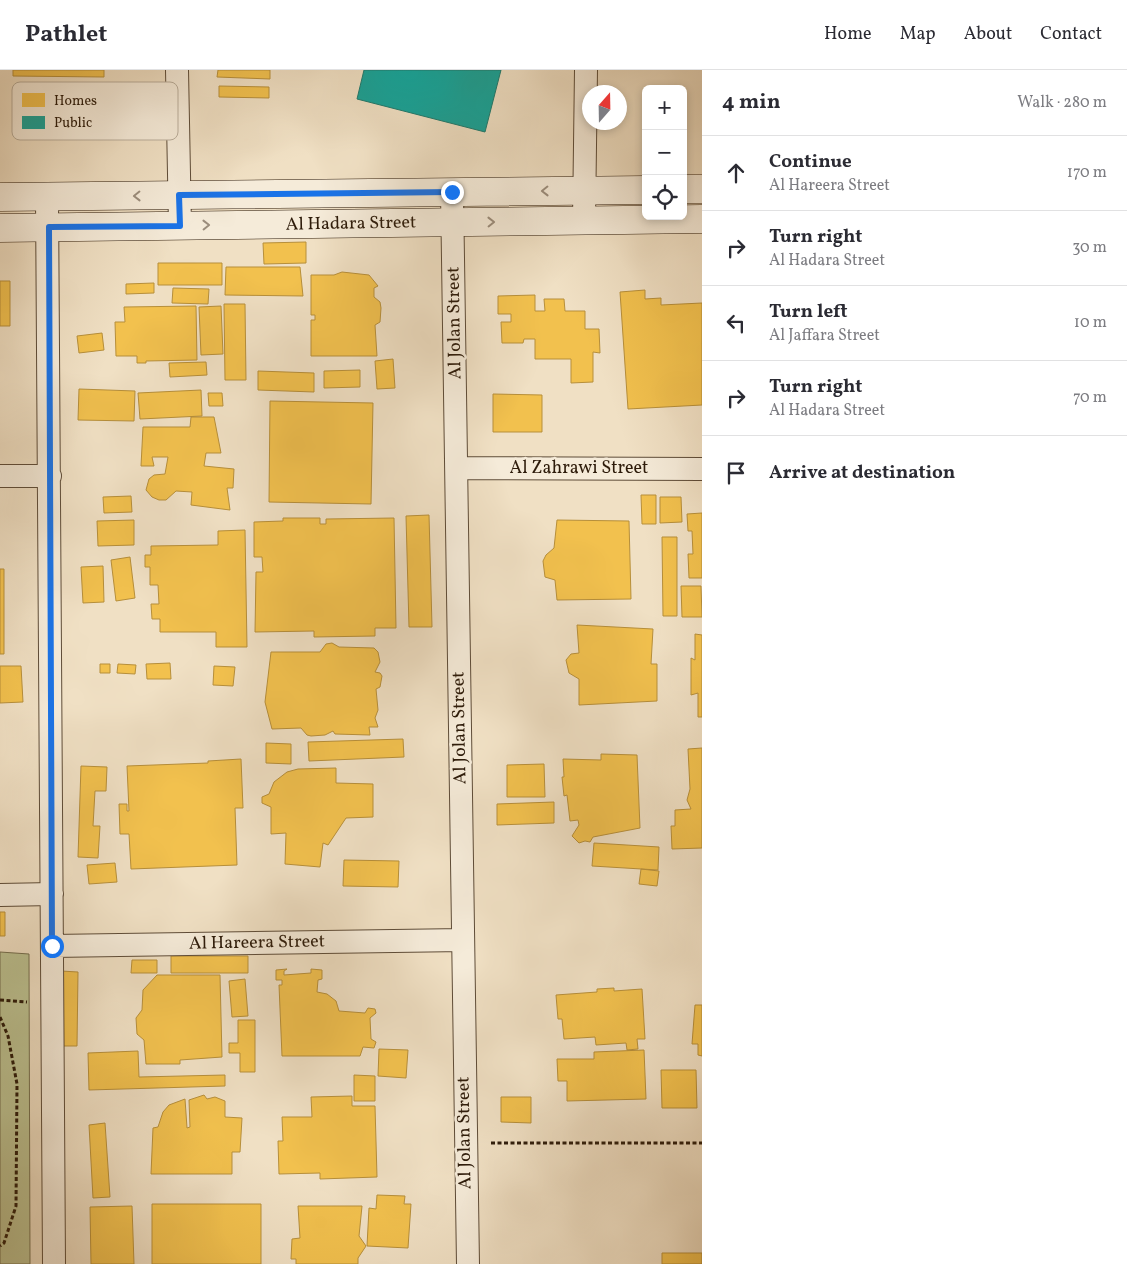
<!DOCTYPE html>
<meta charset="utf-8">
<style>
:root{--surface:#fff;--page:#f2f2f3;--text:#2b2b33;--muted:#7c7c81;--line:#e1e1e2}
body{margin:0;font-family:Vollkorn,serif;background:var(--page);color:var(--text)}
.controls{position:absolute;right:15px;top:15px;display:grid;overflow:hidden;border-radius:8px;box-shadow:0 2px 8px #0003}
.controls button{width:45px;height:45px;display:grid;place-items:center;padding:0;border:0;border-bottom:1px solid var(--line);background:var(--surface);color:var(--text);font:25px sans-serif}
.compass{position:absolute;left:582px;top:15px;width:45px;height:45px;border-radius:50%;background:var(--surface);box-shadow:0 2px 8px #0003;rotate:20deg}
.stop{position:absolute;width:15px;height:15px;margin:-11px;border:4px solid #1a73e8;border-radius:50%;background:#fff}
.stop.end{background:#1a73e8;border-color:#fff;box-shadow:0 1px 5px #0008}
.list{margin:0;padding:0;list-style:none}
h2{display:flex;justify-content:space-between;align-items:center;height:65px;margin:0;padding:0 20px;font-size:21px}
h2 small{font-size:16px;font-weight:400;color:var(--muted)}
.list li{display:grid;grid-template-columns:32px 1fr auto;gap:15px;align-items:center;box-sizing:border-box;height:75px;padding:0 20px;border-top:1px solid var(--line)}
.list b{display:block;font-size:19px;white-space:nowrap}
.list p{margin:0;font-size:16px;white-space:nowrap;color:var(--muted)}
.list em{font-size:16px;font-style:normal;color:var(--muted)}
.icon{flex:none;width:28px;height:28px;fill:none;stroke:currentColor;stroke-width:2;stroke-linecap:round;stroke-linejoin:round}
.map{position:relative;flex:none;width:702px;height:1194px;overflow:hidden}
header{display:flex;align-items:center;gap:30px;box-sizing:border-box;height:70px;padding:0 25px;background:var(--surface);border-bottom:1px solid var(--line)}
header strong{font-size:24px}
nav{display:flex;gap:28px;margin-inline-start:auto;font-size:18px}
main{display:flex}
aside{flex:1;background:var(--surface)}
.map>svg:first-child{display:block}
.green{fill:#bcc292;stroke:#746e4e}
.homes{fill:#f2c14e;stroke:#b78f3a}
.public{fill:#17a398;stroke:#1e7a6d}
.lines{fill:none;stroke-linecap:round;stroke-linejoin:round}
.street-casing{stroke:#5e4c38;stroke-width:24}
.secondary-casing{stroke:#2d1b0a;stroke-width:29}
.path{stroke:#2d1b0a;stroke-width:3;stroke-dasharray:4 2.5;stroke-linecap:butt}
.street{stroke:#f5ebd9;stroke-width:22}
.secondary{stroke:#f5ebd9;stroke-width:28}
.oneway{stroke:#9b8d7c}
.route{stroke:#1a73e8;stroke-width:6}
.labels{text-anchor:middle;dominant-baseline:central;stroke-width:5;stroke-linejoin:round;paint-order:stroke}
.street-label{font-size:18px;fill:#2d1b0a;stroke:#f5ebd9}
.key{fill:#f5ebd9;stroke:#b9ad9b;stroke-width:1}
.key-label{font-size:14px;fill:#2d1b0a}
</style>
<header>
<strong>Pathlet</strong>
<nav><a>Home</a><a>Map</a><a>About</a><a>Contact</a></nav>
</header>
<main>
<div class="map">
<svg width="702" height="1194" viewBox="0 0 702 1194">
<rect width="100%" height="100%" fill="#f0e0c4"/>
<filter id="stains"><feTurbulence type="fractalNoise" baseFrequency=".004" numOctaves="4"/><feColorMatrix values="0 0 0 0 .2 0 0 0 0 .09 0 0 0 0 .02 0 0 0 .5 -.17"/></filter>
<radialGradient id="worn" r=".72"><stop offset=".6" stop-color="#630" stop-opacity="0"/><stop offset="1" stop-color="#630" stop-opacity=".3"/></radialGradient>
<path class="green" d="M 0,882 L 29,884 L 30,1194 L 0,1194 Z"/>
<path class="homes" d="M 13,0 L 104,0 L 104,7 L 13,6 Z
M 218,0 L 270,0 L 270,9 L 217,7 Z
M 219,16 L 269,17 L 269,28 L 219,27 Z
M 306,172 L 306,193 L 264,194 L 263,173 Z
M 158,193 L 222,193 L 222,215 L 158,215 Z
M 226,197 L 300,197 L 303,226 L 225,225 Z
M 342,202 L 369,205 L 378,216 L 374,218 L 374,227 L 380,232 L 381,238 L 380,252 L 375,255 L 377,286 L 311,286 L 311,250 L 315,250 L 315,245 L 311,245 L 311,205 L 334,205 Z
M 0,211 L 10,211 L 10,256 L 0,256 Z
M 154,213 L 154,223 L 126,224 L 126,214 Z
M 173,218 L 209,219 L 208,234 L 172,233 Z
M 645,220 L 645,229 L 661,228 L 661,235 L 702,233 L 702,335 L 628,339 L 620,222 Z
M 535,225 L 535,241 L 545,241 L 544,229 L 564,229 L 565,241 L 585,241 L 585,259 L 599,259 L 600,283 L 593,282 L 593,312 L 571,313 L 571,289 L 535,289 L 535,269 L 524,269 L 523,273 L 502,273 L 501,252 L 511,252 L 511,244 L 498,244 L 498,226 Z
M 224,234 L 245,234 L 246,310 L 225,310 Z
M 196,236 L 197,290 L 146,291 L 146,293 L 137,293 L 137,286 L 116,286 L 115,252 L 125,252 L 124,237 Z
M 221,236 L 223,284 L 201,285 L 199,237 Z
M 102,263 L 104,280 L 79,283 L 77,266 Z
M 393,289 L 395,318 L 377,319 L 375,291 Z
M 206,292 L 207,305 L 170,307 L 169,293 Z
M 360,300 L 360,317 L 324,318 L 324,301 Z
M 258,301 L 314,303 L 314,322 L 258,320 Z
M 79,319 L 135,321 L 134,351 L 78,350 Z
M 201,320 L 202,346 L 140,349 L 138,323 Z
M 208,323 L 222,323 L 223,336 L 209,336 Z
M 493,324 L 542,325 L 542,362 L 493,362 Z
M 270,331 L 373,333 L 371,434 L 269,432 Z
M 191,347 L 214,347 L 221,383 L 206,383 L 204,396 L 234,399 L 233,418 L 227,418 L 230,440 L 191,435 L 192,422 L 176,421 L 166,430 L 159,430 L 152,427 L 146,420 L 149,409 L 154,405 L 165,404 L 168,387 L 152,387 L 154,396 L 141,396 L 143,357 L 190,357 Z
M 641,425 L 656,425 L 656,454 L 642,454 Z
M 131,426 L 132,442 L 104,443 L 103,427 Z
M 660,427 L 681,427 L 682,452 L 660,453 Z
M 702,443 L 702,508 L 689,508 L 688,484 L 693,484 L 692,461 L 688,461 L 687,444 Z
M 429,445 L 432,557 L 409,557 L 406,446 Z
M 283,448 L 320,448 L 320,454 L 326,454 L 326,449 L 394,448 L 396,558 L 375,558 L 375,566 L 314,567 L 314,561 L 255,562 L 256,502 L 263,502 L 262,487 L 254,487 L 254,452 L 283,451 Z
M 134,450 L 134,475 L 98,476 L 97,451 Z
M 557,450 L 629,451 L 631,529 L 557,530 L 555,510 L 545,507 L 543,491 L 546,485 L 554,478 Z
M 245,460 L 247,577 L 216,577 L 216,562 L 160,562 L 160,549 L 152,549 L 151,534 L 159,534 L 158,515 L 150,515 L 150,497 L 145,497 L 145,485 L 151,485 L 151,476 L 218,475 L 218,461 Z
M 662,467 L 677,467 L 677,546 L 663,546 Z
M 130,487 L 135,528 L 116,531 L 111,490 Z
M 103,496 L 104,532 L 83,533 L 81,497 Z
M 0,499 L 4,499 L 4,584 L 0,584 Z
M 681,516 L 701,516 L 702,547 L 682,547 Z
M 577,555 L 653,559 L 651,594 L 657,594 L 657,631 L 579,635 L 579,609 L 569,603 L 566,590 L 571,584 L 579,583 Z
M 695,564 L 702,565 L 702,647 L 698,647 L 698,623 L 691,625 L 691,588 L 695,590 Z
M 332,573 L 339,577 L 374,578 L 378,582 L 380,592 L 375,602 L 380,603 L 382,606 L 380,617 L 376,619 L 378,640 L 375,648 L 378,657 L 369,657 L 370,665 L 335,664 L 333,661 L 325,665 L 311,666 L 307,665 L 301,658 L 272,659 L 265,632 L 271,582 L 320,582 L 326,574 Z
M 170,593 L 171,609 L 147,609 L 146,594 Z
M 100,594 L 110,594 L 110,603 L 100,603 Z
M 118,594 L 136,595 L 135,604 L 117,603 Z
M 0,596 L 21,596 L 23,632 L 0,633 Z
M 214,596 L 235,597 L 233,616 L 213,615 Z
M 403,669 L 404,687 L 309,691 L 308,672 Z
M 266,673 L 291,674 L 291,694 L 266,693 Z
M 702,678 L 702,778 L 672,779 L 671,756 L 675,756 L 675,740 L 691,739 L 687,730 L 690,719 L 688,679 Z
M 601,684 L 637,685 L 640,758 L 593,767 L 590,772 L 585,771 L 579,773 L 572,766 L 579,755 L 578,750 L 570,751 L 567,725 L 564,726 L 562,707 L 564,707 L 563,689 L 601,690 Z
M 241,689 L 243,738 L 235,738 L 237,795 L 131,799 L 129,764 L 120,764 L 119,734 L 127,734 L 127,741 L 129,741 L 127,696 L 208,693 L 208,691 Z
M 544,694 L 545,727 L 507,727 L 507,695 Z
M 81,696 L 107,697 L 106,721 L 95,721 L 93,756 L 100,756 L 98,788 L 78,787 Z
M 336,698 L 336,713 L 373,714 L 373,747 L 346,748 L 328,775 L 323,773 L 320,797 L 285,794 L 286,763 L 271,764 L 271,737 L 262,733 L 262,727 L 269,724 L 274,712 L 287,702 L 298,699 Z
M 554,732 L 554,753 L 497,755 L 497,734 Z
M 594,773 L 659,777 L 658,800 L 592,796 Z
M 344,790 L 399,791 L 398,817 L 343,816 Z
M 115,793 L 117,812 L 89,814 L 87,795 Z
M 641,799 L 659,801 L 657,816 L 639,814 Z
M 0,842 L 5,842 L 5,866 L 0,866 Z
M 171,886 L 248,886 L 248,903 L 171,903 Z
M 132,890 L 157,890 L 157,903 L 131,903 Z
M 287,899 L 284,901 L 284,905 L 311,903 L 311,899 L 322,900 L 322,909 L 318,910 L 317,922 L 327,924 L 336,931 L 339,941 L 365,943 L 368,938 L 375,939 L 376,943 L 370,948 L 371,969 L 376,972 L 374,978 L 363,977 L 360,986 L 282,986 L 279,915 L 282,915 L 282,910 L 276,910 L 276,900 Z
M 61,901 L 78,902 L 77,976 L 60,976 Z
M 157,905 L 220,905 L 222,987 L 180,990 L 180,994 L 146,994 L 144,970 L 137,964 L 136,948 L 142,940 L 143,920 Z
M 245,909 L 248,946 L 232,947 L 229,911 Z
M 614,918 L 614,921 L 642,919 L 645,969 L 637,969 L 638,979 L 627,980 L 626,973 L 596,975 L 595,967 L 564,969 L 562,949 L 558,949 L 556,925 L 597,922 L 597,919 Z
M 695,935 L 702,935 L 702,986 L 698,985 L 698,974 L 692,974 Z
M 238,950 L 255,950 L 255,1002 L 240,1002 L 240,983 L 229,983 L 229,973 L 238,973 Z
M 379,979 L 408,980 L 406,1008 L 378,1006 Z
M 644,980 L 646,1029 L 567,1031 L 567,1011 L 558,1011 L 557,989 L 594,989 L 594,982 Z
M 138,981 L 139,1007 L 225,1005 L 225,1016 L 89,1020 L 88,983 Z
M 661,1000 L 696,1000 L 697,1038 L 662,1038 Z
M 354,1005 L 375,1006 L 375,1031 L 354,1031 Z
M 204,1025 L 207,1029 L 215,1027 L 225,1031 L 225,1047 L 242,1048 L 240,1082 L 232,1082 L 232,1104 L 151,1104 L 153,1058 L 158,1057 L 163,1042 L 169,1035 L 185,1029 L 187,1058 L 190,1057 L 189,1030 Z
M 352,1026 L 352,1036 L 375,1036 L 377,1107 L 320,1109 L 320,1103 L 279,1104 L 278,1071 L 283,1071 L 282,1047 L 312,1047 L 311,1027 Z
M 501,1027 L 531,1027 L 531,1053 L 501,1052 Z
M 105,1053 L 110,1127 L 93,1128 L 89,1055 Z
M 377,1125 L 405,1126 L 404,1134 L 411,1134 L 408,1178 L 367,1176 L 369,1138 L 376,1139 Z
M 152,1134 L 261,1134 L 261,1194 L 152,1194 Z
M 132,1136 L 134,1194 L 91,1194 L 90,1137 Z
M 298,1136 L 362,1136 L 359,1166 L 366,1176 L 358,1188 L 358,1194 L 296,1194 L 296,1189 L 291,1189 L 292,1169 L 300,1168 Z
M 662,1183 L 702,1183 L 702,1194 L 662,1194 Z"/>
<path class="public" d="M 364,0 L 501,0 L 485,62 L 357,29 Z"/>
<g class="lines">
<defs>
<path id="street" d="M 177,0 L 180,156
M 452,122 L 468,1194
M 47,127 L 54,1194
M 584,150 L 586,0
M 457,398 L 702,399
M 0,406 L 50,406
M 0,825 L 52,824
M 52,876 L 463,870"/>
<path id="secondary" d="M 683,119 L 702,119
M 0,127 L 646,120
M 0,158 L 702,149"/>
</defs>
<use href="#street" class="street-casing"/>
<use href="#secondary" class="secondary-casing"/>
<path class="path" d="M 0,930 L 27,932
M 0,947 L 8,966 L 17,1014 L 16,1136 L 4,1173 L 0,1176
M 491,1073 L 702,1073"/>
<use href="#street" class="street"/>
<use href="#secondary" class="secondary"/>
</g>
<defs><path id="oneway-chevron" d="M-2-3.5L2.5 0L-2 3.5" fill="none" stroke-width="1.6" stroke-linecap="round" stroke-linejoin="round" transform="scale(1.25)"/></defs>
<g class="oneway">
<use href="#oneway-chevron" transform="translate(545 121) rotate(179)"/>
<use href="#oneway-chevron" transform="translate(137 126) rotate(179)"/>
<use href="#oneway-chevron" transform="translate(491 152) rotate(-1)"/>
<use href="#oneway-chevron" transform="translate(206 155) rotate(-1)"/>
</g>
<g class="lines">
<path class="route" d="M 52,876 L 49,157 L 180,156 L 179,125 L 452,122"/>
</g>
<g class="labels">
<g class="street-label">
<text transform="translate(351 154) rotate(-1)">Al Hadara Street</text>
<text transform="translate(455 253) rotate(-91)">Al Jolan Street</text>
<text x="579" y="398">Al Zahrawi Street</text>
<text transform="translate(460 658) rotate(-91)">Al Jolan Street</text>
<text transform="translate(257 873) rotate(-1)">Al Hareera Street</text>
<text transform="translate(465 1063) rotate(-91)">Al Jolan Street</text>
</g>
</g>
<rect x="12" y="12" width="166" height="58" rx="8" class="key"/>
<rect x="22" y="23" width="23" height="14" fill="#f2c14e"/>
<rect x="22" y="46" width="23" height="13" fill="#17a398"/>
<g class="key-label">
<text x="54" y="35">Homes</text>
<text x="54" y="57">Public</text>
</g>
<rect width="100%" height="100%" filter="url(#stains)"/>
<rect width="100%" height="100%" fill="url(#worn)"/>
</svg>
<div class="controls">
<button>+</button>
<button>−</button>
<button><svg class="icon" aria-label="locate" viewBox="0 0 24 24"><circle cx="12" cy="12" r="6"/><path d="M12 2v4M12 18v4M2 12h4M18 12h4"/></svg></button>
</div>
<svg class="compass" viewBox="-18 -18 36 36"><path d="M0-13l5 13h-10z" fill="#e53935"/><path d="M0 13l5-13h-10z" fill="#7c7c81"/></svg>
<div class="stop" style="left:52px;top:876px"></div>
<div class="stop end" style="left:452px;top:122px"></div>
</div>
<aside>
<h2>4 min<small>Walk · 280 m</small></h2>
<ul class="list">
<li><svg class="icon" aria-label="ahead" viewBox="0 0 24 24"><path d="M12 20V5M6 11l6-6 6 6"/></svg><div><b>Continue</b><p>Al Hareera Street</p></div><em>170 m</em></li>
<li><svg class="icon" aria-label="right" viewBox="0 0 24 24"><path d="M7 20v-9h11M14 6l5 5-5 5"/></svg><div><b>Turn right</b><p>Al Hadara Street</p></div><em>30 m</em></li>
<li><svg class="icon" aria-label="left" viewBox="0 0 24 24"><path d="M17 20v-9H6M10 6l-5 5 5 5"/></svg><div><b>Turn left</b><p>Al Jaffara Street</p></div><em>10 m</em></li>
<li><svg class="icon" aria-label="right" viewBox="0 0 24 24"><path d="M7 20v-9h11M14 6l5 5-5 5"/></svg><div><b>Turn right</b><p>Al Hadara Street</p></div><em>70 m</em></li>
<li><svg class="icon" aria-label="arrive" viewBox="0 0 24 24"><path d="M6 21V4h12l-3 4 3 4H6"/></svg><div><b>Arrive at destination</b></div></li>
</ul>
</aside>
</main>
